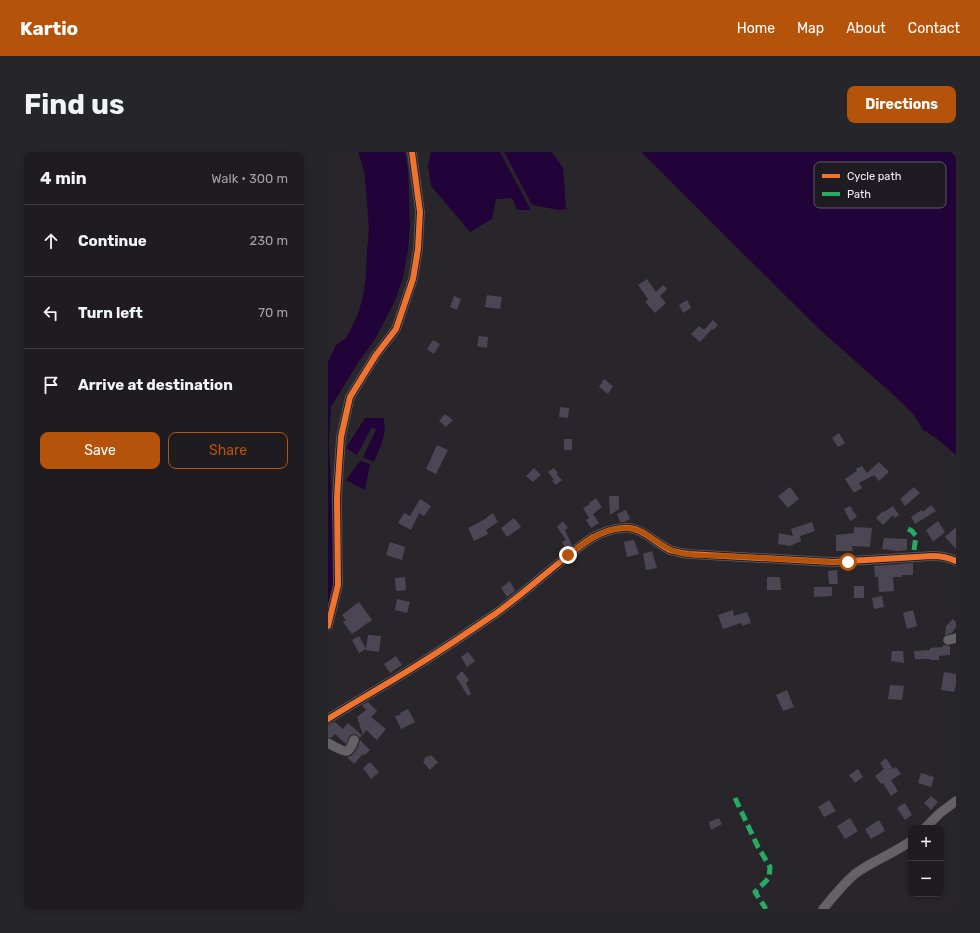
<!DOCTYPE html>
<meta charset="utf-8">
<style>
:root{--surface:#1e1c20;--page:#262529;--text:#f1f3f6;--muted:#a1a1a5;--line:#3c3a3e;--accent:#b45309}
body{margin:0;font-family:Rubik,sans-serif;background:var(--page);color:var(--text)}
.controls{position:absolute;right:12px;bottom:12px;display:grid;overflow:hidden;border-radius:8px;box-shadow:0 2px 6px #0003}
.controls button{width:36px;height:36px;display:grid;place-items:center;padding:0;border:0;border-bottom:1px solid var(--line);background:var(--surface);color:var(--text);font:20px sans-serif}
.stop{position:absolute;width:12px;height:12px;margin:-9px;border:3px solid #b45309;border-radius:50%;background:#fff}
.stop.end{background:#b45309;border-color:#fff;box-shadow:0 1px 4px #0008}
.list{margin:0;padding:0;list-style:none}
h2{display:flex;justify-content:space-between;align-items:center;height:52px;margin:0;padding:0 16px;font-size:17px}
h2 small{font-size:13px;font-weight:400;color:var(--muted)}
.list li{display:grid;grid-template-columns:26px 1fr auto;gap:12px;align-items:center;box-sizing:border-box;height:72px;padding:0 16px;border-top:1px solid var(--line)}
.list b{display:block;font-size:15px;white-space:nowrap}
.list em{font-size:13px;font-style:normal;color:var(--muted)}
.actions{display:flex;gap:8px;padding:12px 16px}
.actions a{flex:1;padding:9px 0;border:1px solid var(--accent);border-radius:8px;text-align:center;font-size:14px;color:var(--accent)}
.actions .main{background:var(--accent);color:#fff}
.icon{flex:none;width:22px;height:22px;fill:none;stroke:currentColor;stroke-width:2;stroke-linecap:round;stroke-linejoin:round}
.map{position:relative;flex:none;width:628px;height:757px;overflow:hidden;border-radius:8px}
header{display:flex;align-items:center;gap:24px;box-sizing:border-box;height:56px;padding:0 20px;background:var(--accent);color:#fff}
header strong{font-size:19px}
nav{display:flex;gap:22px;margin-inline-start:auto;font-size:14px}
.intro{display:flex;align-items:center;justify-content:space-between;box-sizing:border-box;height:96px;padding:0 24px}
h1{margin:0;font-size:28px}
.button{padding:10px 18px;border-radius:8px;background:var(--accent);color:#fff;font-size:14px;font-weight:700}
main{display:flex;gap:24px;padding:0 24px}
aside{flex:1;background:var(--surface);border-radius:8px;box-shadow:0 2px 6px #0003}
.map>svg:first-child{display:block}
.water{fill:#220339}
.building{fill:#4c4554}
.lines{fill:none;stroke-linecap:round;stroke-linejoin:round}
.minor-casing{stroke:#454448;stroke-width:10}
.minor{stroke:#646266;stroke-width:9}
.quiet{stroke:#26ab63;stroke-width:5;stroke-dasharray:10 5;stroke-linecap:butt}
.cycleway-casing{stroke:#1f1b22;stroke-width:8}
.cycleway{stroke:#ef722f;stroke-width:6}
.route{stroke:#b45309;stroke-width:5}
.key{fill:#1f1b22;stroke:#5d5a60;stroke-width:1}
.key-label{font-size:11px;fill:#efedf2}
</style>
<header>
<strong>Kartio</strong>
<nav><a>Home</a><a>Map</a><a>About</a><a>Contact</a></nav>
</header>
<div class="intro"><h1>Find us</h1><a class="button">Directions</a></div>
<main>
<aside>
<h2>4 min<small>Walk · 300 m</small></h2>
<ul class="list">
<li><svg class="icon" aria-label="ahead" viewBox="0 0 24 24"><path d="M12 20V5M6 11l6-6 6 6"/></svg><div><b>Continue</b></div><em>230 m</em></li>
<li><svg class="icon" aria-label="left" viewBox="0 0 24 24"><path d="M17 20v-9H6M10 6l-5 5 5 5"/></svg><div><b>Turn left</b></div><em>70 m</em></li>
<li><svg class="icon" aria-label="arrive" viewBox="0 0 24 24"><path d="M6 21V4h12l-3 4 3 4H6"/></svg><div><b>Arrive at destination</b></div></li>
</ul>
<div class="actions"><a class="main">Save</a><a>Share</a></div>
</aside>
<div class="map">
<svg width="628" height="757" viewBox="0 0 628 757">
<rect width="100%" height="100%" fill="#28262b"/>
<path class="water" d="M 30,0 L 77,0 L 80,18 L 82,72 L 80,98 L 75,126 L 67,149 L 46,189 L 31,209 L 3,255 L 1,289 L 7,430 L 0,463 L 0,209 L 8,193 L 17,187 L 22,179 L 31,159 L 35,144 L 38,124 L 39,98 L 41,77 L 38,39 L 36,19 Z
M 103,0 L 172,0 L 203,58 L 189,58 L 184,46 L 168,47 L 164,67 L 142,80 L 103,34 L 100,13 Z
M 176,0 L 224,0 L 235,16 L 238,57 L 231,58 L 204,53 Z
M 313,0 L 628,0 L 628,303 L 608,286 L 595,278 L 586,263 L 570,247 L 490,176 Z
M 37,266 L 55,266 C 61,280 51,297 46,310 L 35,305 L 48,278 L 44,275 L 29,303 L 18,296 Z
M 32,309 L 42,312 L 37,338 L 18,328 Z"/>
<path class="building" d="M 319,127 L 328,140 L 335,133 L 339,137 L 332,144 L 338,151 L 327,161 L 317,150 L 320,147 L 310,133 Z
M 159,143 L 174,145 L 172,157 L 157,155 Z
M 126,144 L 133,147 L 129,158 L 122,155 Z
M 359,148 L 363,156 L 355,161 L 351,153 Z
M 385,168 L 390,173 L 385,178 L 384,177 L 372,190 L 363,182 L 371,174 L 376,178 Z
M 151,184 L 160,185 L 159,196 L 149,194 Z
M 105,188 L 112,192 L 106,202 L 99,197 Z
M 276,227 L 285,234 L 280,242 L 271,235 Z
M 232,255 L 241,256 L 240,266 L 231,265 Z
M 117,262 L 125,268 L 118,275 L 111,269 Z
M 511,281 L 517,291 L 510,295 L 504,286 Z
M 236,287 L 244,287 L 244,298 L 236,298 Z
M 109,293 L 120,298 L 108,322 L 98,317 Z
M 551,310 L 561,320 L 551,329 L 546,323 L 531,331 L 534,336 L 526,341 L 517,327 L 529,319 L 528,317 L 534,314 L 539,321 Z
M 206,316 L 213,323 L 205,330 L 198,324 Z
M 226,316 L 230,321 L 228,322 L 234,328 L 228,333 L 224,329 L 226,328 L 220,320 Z
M 462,335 L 471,347 L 460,356 L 450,344 Z
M 586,335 L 592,341 L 577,354 L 572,347 Z
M 281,344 L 291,344 L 291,357 L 282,363 Z
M 268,346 L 274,355 L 265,362 L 271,371 L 263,376 L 258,368 L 261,366 L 255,356 L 262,352 L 261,351 Z
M 92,347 L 103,354 L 96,364 L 91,361 L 83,378 L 70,371 L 76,361 L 82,364 Z
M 603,353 L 608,359 L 587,372 L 583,365 L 594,358 L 595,360 Z
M 522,354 L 529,365 L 522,369 L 516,357 Z
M 565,354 L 571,363 L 566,366 L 565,363 L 555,373 L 548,366 L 555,359 L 556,360 Z
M 298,358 L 302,367 L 296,370 L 292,370 L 289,362 Z
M 165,361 L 170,370 L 158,378 L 160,382 L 146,389 L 140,376 L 159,366 L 159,365 Z
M 186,366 L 193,375 L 179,385 L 173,376 Z
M 235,369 L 240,376 L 237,378 L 244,393 L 238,397 L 234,390 L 238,388 L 229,375 Z
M 610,369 L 617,380 L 605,390 L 598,378 Z
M 484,370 L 487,379 L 472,384 L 473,389 L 462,394 L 450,392 L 451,381 L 465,384 L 463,377 Z
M 526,375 L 544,376 L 542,395 L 524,394 L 525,399 L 508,399 L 508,383 L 526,381 Z
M 628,375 L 628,397 L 617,385 Z
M 556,386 L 579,387 L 579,398 L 569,399 L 554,397 Z
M 306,388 L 311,402 L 299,405 L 296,390 Z
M 62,390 L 77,395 L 74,408 L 58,403 Z
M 324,399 L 329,416 L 318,418 L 315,402 Z
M 585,411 L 585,423 L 574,423 L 574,425 L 565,425 L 566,439 L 551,440 L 550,425 L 547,425 L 546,414 Z
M 509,418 L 510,432 L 501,432 L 500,419 Z
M 77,425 L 78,438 L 68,439 L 67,426 Z
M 439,425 L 452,425 L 453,438 L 439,438 Z
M 182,429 L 187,439 L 179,445 L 173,436 Z
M 526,434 L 536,434 L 536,446 L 526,446 Z
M 486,435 L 504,435 L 504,444 L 486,445 Z
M 554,444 L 556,455 L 546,457 L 544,446 Z
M 69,447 L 82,450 L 79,461 L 67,458 Z
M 31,450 L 44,468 L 24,482 L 15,470 L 18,468 L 14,463 Z
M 405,458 L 406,464 L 419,460 L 423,471 L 414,474 L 413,471 L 395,477 L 390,463 Z
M 585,458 L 589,474 L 579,477 L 575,461 Z
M 625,467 L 628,470 L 628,475 L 625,479 L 624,481 L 617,483 L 618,474 Z
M 40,483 L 53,484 L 51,500 L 38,498 L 38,497 L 31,501 L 24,488 L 31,484 L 38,497 Z
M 615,493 L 622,494 L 622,503 L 611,504 L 611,508 L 602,508 L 602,507 L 587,507 L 586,499 L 602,498 L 602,496 L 615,495 Z
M 564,499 L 575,499 L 576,511 L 563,509 Z
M 140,500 L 147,509 L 139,515 L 133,505 Z
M 68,504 L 74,513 L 62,521 L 56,512 Z
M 134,519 L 141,528 L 138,531 L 143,542 L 140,544 L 128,525 Z
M 616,520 L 628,522 L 628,532 L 626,540 L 613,538 Z
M 562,533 L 576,534 L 574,548 L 560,547 Z
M 459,538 L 466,555 L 455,559 L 448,543 Z
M 40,550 L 49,559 L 43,565 L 58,577 L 49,588 L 38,578 L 35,583 L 29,565 L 38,558 L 34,553 Z
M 80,557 L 87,570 L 73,577 L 67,564 L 72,563 L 72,561 Z
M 7,570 L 15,577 L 20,571 L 34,583 L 32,586 L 28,582 L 22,583 L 18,592 L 7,582 L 3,586 L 0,585 L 0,573 Z
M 32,588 L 42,598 L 37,603 L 35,602 L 26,612 L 19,605 L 23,604 L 26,601 L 30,595 Z
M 103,603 L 110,610 L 102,618 L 95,610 L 97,608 L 96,607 L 99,604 L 101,605 Z
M 558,606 L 565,617 L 568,615 L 573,622 L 563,628 L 570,639 L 563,644 L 555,631 L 553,632 L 547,624 L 556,617 L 552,611 Z
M 42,610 L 51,620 L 43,627 L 35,616 Z
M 530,617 L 535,625 L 527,631 L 521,623 Z
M 593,621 L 606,625 L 603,635 L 590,631 Z
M 603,644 L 610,650 L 603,658 L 596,651 Z
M 501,648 L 508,659 L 496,665 L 490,655 Z
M 577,651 L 584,663 L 577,668 L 569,656 Z
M 391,666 L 394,672 L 383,678 L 381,670 Z
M 522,666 L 530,679 L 517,687 L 509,674 Z
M 551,668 L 557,679 L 543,687 L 537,677 Z"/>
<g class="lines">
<defs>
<path id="minor" d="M 0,474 L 10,433 L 9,345 L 11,314 L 13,285 L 22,245 L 48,203 L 68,177 L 85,127 L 90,97 L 92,60 L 84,0
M 620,488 L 628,486
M 0,567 C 30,548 61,531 91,512 C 117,496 142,479 167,462 C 191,445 213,425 236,407 C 253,393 270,378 294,376 C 313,374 326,390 342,398 C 348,400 354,401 360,402 L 505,410 L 604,404 C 612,404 620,405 628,409
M 0,591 C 4,593 15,600 19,599 C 22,598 25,591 26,588
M 597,676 L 612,661 L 628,649
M 495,757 C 505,745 515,732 527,722 C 544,709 565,702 583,689"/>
</defs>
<use href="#minor" class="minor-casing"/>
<use href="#minor" class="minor"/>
<path class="quiet" d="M 580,377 L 584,379 L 588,384 L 585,405
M 407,646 L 430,695 L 442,715 L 441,726 L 427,740 L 438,757"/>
<defs>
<path id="cycleway" d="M 0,474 L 10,433 L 9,345 L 11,314 L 13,285 L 22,245 L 48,203 L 68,177 L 85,127 L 90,97 L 92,60 L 84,0
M 0,567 C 30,548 61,531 91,512 C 117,496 142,479 167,462 C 191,445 213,425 236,407 C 253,393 270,378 294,376 C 313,374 326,390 342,398 C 348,400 354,401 360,402 L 505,410 L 604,404 C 612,404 620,405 628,409"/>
</defs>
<use href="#cycleway" class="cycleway-casing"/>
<use href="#cycleway" class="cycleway"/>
</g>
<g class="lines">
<path class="route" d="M 240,403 C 257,391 273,377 294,376 C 317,374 331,397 352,401 C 368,405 385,403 401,404 C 435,406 470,408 505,410 L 520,410"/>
</g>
<rect x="486" y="10" width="132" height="46" rx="6" class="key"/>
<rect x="494" y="22" width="18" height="4" fill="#ef722f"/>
<rect x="494" y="40" width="18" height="4" fill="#26ab63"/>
<g class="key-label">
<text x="519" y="28">Cycle path</text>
<text x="519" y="46">Path</text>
</g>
</svg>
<div class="controls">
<button>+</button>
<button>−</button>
</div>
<div class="stop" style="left:520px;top:410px"></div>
<div class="stop end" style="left:240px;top:403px"></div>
</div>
</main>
